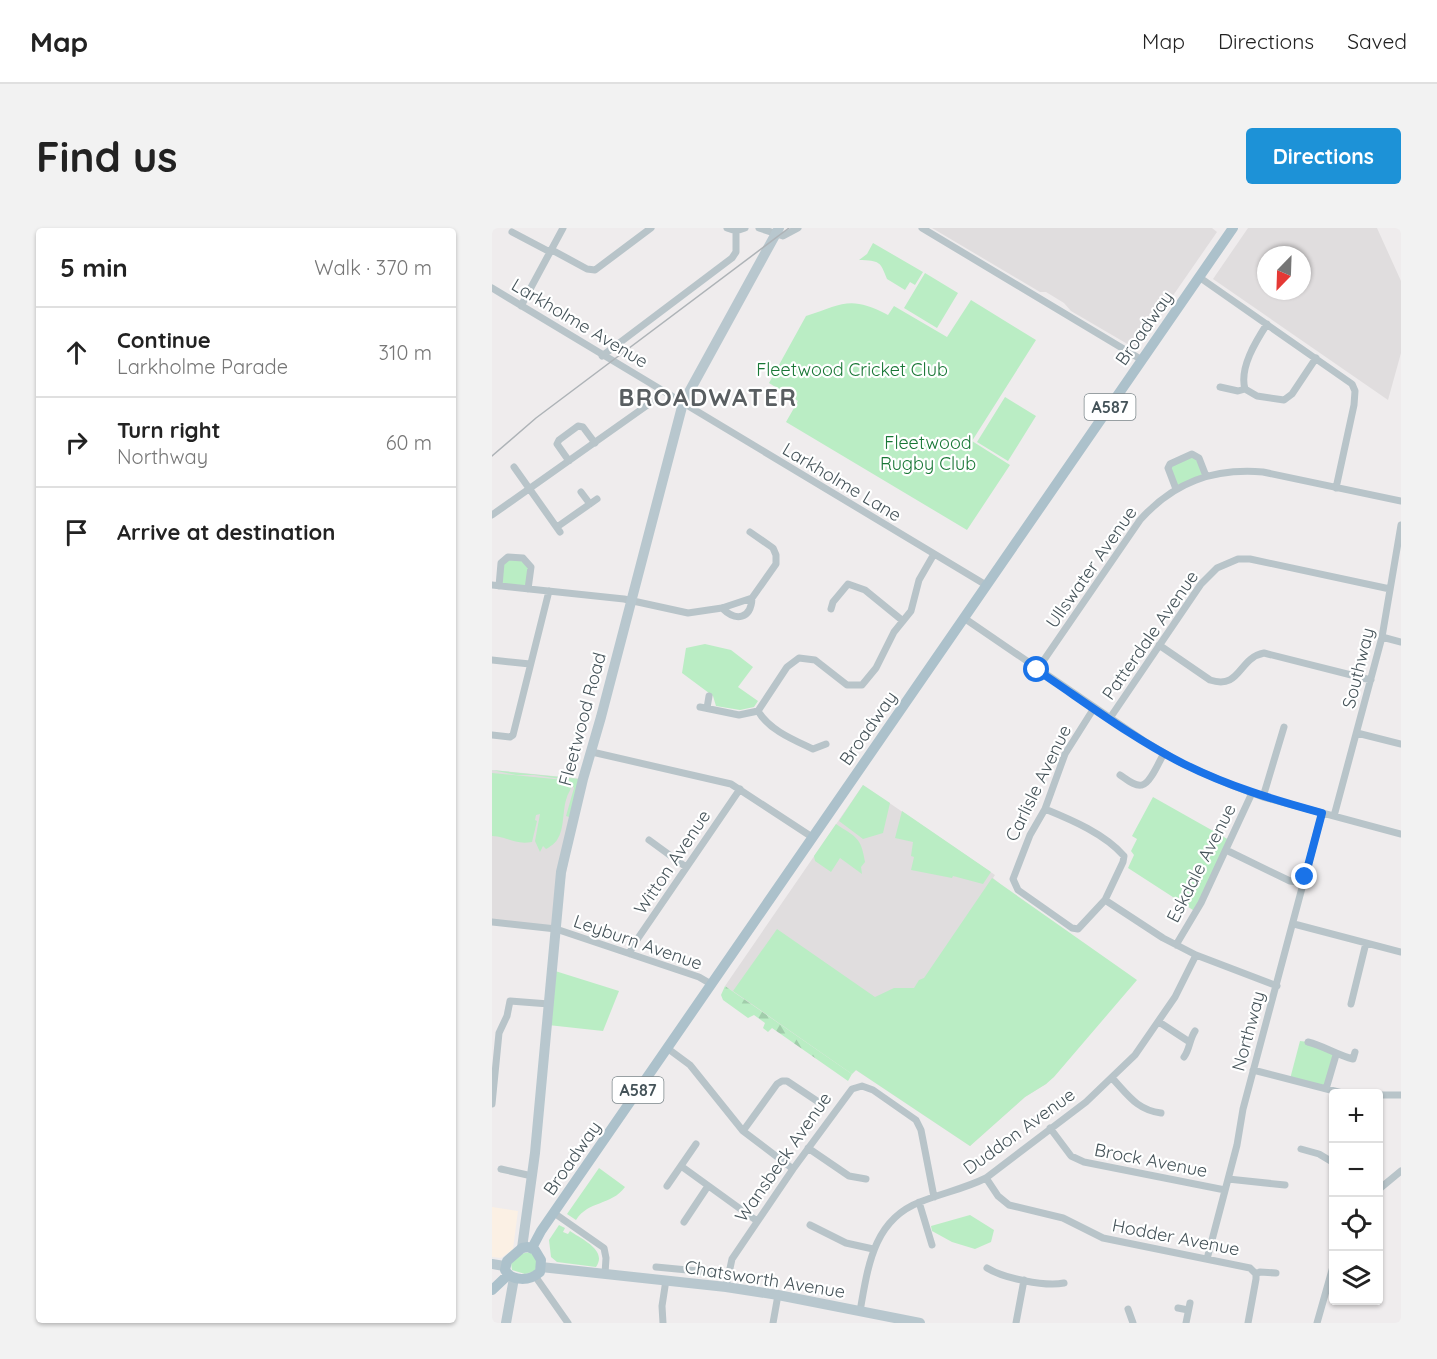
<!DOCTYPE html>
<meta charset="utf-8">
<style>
:root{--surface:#fff;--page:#f2f2f2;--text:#222;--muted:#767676;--line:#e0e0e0;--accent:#1d92d7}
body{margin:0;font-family:Quicksand,sans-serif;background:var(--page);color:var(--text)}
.controls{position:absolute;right:18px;bottom:18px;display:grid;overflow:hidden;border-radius:6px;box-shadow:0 2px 4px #0004}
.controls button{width:54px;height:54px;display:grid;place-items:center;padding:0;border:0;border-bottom:2px solid var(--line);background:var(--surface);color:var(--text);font:30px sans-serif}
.compass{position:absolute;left:765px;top:18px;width:54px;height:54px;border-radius:50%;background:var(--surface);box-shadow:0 2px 4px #0004;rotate:203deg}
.stop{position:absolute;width:18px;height:18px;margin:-14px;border:4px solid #1a73e8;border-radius:50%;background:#fff}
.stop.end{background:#1a73e8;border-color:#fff;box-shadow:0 2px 6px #0008}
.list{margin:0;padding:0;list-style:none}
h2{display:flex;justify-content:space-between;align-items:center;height:78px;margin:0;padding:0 24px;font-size:26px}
h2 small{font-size:20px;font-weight:400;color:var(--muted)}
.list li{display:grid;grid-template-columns:39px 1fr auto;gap:18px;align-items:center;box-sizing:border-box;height:90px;padding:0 24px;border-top:2px solid var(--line)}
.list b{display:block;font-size:22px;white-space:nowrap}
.list p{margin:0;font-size:20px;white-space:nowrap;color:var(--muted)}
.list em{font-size:20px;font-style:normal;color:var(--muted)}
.icon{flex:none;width:33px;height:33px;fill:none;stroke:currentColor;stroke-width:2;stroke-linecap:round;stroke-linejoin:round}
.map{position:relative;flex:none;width:909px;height:1095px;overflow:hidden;border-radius:6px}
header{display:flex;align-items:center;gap:36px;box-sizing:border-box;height:84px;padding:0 30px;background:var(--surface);border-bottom:2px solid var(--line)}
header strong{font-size:28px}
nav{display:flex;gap:33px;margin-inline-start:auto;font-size:21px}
.intro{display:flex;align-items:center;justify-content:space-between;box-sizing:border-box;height:144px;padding:0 36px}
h1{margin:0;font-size:42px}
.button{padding:15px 27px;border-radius:6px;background:var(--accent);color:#fff;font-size:21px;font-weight:700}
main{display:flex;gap:36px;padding:0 36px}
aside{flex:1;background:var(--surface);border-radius:6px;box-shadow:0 2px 4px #0004}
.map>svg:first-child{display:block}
.commercial{fill:#fbf0e4}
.education{fill:#e0ddde;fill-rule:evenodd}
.green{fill:#baedc4}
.forest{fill:url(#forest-firs)}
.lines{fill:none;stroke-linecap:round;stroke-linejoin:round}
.street{stroke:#b8c4c9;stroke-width:7}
.secondary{stroke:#b8c7ce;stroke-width:10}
.primary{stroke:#acc1cb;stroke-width:10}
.tram{stroke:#aeb3b7;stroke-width:1.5}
.route{stroke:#1a73e8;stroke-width:8}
.labels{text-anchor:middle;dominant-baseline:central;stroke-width:4.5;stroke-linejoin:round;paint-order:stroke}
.shield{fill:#fff;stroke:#7d878b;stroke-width:1.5}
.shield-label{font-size:16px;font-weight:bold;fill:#455359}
.street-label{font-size:18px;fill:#455359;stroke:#fff}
.park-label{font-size:18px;fill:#197736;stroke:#fff}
.district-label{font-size:24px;font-weight:bold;letter-spacing:1.5px;fill:#595e61;stroke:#fff}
</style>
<header>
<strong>Map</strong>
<nav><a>Map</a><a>Directions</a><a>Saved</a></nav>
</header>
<div class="intro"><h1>Find us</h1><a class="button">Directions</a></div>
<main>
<aside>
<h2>5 min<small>Walk · 370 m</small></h2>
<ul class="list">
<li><svg class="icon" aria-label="ahead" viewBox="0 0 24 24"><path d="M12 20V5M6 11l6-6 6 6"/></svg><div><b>Continue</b><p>Larkholme Parade</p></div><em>310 m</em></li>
<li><svg class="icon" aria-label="right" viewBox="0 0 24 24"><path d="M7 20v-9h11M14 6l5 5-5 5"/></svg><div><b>Turn right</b><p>Northway</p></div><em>60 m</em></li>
<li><svg class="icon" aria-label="arrive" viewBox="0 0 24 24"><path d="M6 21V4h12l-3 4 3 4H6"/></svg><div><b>Arrive at destination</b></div></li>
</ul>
</aside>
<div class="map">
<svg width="909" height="1095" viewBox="0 0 909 1095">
<defs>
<pattern id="forest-firs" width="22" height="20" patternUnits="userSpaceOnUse" patternTransform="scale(1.5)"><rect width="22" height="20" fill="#baedc4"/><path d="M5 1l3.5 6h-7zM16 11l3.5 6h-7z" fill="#a1cdab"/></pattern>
</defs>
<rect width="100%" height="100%" fill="#efeced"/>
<path class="commercial" d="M 0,979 L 26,983 L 21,1021 L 9,1030 L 0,1029 Z"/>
<path class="education" d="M 440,0 L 720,0 L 725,4 L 644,121 L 579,83 L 572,75 L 554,64 L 548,64 Z
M 756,0 L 885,0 L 909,53 L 909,125 L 896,172 L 721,51 ZM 774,27 L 810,27 L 810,63 L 774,63 Z
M 0,542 L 91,551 L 64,701 L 0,694 Z
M 371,557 L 503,647 L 501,650 L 513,660 L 577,706 L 577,829 L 554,856 L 533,869 L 478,918 L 364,842 L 360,846 L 233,758 Z"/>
<path class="green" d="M 381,15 L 431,44 L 423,57 L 418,54 L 413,62 L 395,51 C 388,33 388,33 367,32 L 375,26 Z
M 433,45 L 466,65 L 445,100 L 412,80 Z
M 479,72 L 544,112 L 480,213 L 518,237 L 475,302 L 294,194 L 306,173 L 277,155 L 314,88 C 351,76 358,67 396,87 L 402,78 L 455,109 Z
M 513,169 L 544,188 L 516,233 L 485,214 Z
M 704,227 L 714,248 L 684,261 L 678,236 Z
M 16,329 L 31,330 L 39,339 L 36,361 L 7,358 L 9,335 Z
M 213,416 L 239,422 L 261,439 L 246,459 L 266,473 L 262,479 L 248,482 L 224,478 L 221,468 L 190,445 L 194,420 Z
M 0,542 L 88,551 L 77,589 L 74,588 L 82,560 L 76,552 L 42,547 L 24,547 Z
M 0,545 L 72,552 L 78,555 C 80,562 77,563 75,569 C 70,582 73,601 65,612 C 63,615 58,619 54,621 L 51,618 L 48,624 L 43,613 L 48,586 L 44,587 L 43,592 L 45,593 L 40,614 C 22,617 17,609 0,608 Z
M 371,557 L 398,575 L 391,605 L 371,611 L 347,593 Z
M 661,569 L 739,613 L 704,684 L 636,640 L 642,627 L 639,623 L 645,611 L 640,608 Z
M 410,583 L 499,644 L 491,656 L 461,648 L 460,650 L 419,642 L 422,629 L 419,628 L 421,614 L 403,610 Z
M 344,596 C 365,610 369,609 373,634 L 369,639 L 370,646 L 348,630 L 339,644 L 323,633 L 322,628 Z
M 500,650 L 645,752 L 562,849 L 554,856 L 533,869 L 478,918 L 364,842 L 360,846 L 241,763 L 285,701 L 383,769 L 402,760 L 422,760 L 427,752 L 432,750 Z
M 60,742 L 127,763 L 111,803 L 56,797 Z
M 808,813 L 816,814 L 844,827 L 834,861 L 798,851 Z
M 107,940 L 133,959 C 119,978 97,972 84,992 L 75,986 Z
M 478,987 L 502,1002 L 499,1014 L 483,1021 L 460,1014 L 440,1003 L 439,998 Z
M 67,997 L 73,1000 L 71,1004 L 76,1006 L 78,1003 C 89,1011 116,1022 104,1039 L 65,1034 L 59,1029 L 57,1012 Z
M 38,1024 L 46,1032 L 43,1043 L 33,1046 L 20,1042 L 19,1035 L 28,1026 Z"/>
<path class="forest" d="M 233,758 L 360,846 L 356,853 L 280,800 L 276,804 L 271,800 L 273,795 L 262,787 L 256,790 L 231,772 L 229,767 Z"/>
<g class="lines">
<path class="street" d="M 235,0 L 244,3 L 253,0
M 267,0 L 291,8 L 306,0
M 430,0 L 650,132
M 20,4 L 58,24
M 60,22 L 95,41 L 103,42 L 159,0
M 707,49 L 860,156 L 863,163 L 862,177 L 844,260
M 0,60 L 494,357
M 29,78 L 71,0
M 110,128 L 240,30 L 244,24 L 244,3
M 728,159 L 746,163 L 753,161 L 765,168 L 792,172 L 800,166 L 824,130
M 753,161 C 747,140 764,113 775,96
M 77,233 L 65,216 L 67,212 L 86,198 L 91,199 L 103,215
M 22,239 L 68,304
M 684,261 L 676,240 L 678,236 L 700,226 L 707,230 L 714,248
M 89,264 L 98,276
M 0,287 L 157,176 L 168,162
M 65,299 L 105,271
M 0,357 L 132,371 L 196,385 L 230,380 L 260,370 L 284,336 L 284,327 L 281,320 L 258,304
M 7,358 L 9,335 L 16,329 L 31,330 L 39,339 L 36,361
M 230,380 C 244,394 259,391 260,370
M 339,381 L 341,374 L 356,356 L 373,362 L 411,393
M 472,390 L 652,513 L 691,536 L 739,557 L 771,569 L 909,606
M 890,409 L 909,414
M 667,417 L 718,452 C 749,462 746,430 772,425 L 879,452
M 0,432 L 38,436
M 545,442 L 648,292 C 682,254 721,240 771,244 L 909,273
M 208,479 L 247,487 L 266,483 L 295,439 L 307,430 L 323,432 L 355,457 L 370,457 L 384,440 L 402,404 L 419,383 L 427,352 L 442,326
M 215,480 L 217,468
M 266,483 C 277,502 302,512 321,521 L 334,516
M 618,490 L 709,356 L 725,340 L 746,331 L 758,331 L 898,361
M 865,505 L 909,516
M 0,507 L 18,509 L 21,507 L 57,363
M 100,524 L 239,556 L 320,609
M 628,547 C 633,550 643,559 650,557 C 658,556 668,532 672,525
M 771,569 L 792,499
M 553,581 C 580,592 613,606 632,628 L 631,634 L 613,672 L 586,701 L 580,700 L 526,662 L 521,651 L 538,607 L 553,581 L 573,526 L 602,480
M 842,588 L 890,409 L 909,297
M 157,612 L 194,639
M 734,622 L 798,653 L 812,655
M 613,672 L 671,710 L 704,727 L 785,758
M 0,694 L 64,701 L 207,749 L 219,756
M 802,696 L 909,724
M 684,717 L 709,675 L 760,565
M 138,726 L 140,719 L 248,561
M 859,776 L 874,715
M 667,794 L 696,813
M 816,814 C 832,818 845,827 861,831 L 863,824
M 175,820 L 198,837 L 251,903 L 301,941
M 692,829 C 698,821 697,812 703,803
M 761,842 L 854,866
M 620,850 C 636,867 645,882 669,885
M 834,861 L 844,827
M 886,867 L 909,867
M 0,876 L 7,805 L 15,788 L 18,773 L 57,776
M 558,900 L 579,928 L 592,934 L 733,962
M 251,903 L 285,856 L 290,853 L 295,853 L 328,875
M 316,920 L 357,948 L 374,951
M 809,921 L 827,926 L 842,935
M 189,938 L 265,993
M 9,941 L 40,948
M 494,950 L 506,968 L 517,977 L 571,990 L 611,1010 L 758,1040 L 764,1046 L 764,1051 L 756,1095
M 736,951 L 793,957
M 175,958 L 204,916
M 886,962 L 909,943
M 427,974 L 440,1017
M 62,985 L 112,1020 L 114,1030 L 113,1046
M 192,994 L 216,958
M 318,997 L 354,1015 L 381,1021
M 715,1031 L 745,917 L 751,881 L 830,585
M 164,1039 L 227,1045
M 495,1040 C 511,1050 553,1059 572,1055
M 764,1046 L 768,1044 L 784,1045
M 43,1048 L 76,1095
M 234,1059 L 240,1031 L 301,941 L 360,861 L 370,858 L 381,862 L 424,892 L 429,902 L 442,969
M 686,1080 L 696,1082
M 636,1081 L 641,1095
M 368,1083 C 376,1039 381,992 428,974 C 450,965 472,961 494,950 L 594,874 L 643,827 L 683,769 L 704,727
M 171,1095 L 170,1078 L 174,1052
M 281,1095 L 286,1067
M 524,1095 L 532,1052
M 694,1095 L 698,1075
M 825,1095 L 842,1035"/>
<path class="secondary" d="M 30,1020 L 43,925 L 69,644 L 91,551 L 109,489 L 191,175 L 287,0
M 0,1036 L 12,1038
M 49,1039 L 234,1059 L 286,1067 L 428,1095
M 14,1095 L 22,1050"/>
<path class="primary" d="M 30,1020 L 36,1019 L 43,1022 L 49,1032 L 48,1044 C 38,1053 20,1054 13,1042 L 15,1033 Z
M 40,1020 L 49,1003 L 741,0
M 0,1062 L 16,1047"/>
<path class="tram" d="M 0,228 L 44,190 L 297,0"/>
</g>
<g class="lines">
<path class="route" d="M 545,442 C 593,474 640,510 692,536 C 736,558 782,572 830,585 L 813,649"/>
</g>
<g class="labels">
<g class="shield">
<rect x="592.5" y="166" width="51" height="26" rx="4.5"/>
<rect x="120.5" y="849" width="51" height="26" rx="4.5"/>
</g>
<g class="shield-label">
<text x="618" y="179">A587</text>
<text x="146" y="862">A587</text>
</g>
<g class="street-label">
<text transform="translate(88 95) rotate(31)">Larkholme Avenue</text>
<text transform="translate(652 100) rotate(-55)">Broadway</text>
<text transform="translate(350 254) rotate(31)">Larkholme Lane</text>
<text transform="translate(599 339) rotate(-55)">Ullswater Avenue</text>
<text transform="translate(658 407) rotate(-55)">Patterdale Avenue</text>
<text transform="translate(866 440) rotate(-76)">Southway</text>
<text transform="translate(90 491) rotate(-75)">Fleetwood Road</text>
<text transform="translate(376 500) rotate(-55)">Broadway</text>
<text transform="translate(546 555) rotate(-64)">Carlisle Avenue</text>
<text transform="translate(180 634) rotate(-56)">Witton Avenue</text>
<text transform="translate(709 635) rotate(-63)">Eskdale Avenue</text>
<text transform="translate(146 714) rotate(19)">Leyburn Avenue</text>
<text transform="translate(756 803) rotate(-75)">Northway</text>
<text transform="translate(527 903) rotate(-36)">Duddon Avenue</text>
<text transform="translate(291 929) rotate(-55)">Wansbeck Avenue</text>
<text transform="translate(80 930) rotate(-55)">Broadway</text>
<text transform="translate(659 932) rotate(11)">Brock Avenue</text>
<text transform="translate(684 1009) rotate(11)">Hodder Avenue</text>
<text transform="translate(273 1051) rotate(9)">Chatsworth Avenue</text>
</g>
<g class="park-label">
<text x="360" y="141">Fleetwood Cricket Club</text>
<text x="436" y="214">Fleetwood<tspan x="436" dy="21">Rugby Club</tspan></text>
</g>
<g class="district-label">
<text x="216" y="169">BROADWATER</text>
</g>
</g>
</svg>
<div class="controls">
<button>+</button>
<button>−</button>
<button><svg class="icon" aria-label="locate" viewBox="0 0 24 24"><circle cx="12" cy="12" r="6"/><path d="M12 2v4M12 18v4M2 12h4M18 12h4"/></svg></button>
<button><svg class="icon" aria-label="layers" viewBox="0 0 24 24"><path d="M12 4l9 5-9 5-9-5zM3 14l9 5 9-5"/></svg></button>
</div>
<svg class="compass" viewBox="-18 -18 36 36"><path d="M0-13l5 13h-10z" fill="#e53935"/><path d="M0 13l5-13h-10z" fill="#767676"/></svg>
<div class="stop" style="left:545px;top:442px"></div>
<div class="stop end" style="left:813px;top:649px"></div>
</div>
</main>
